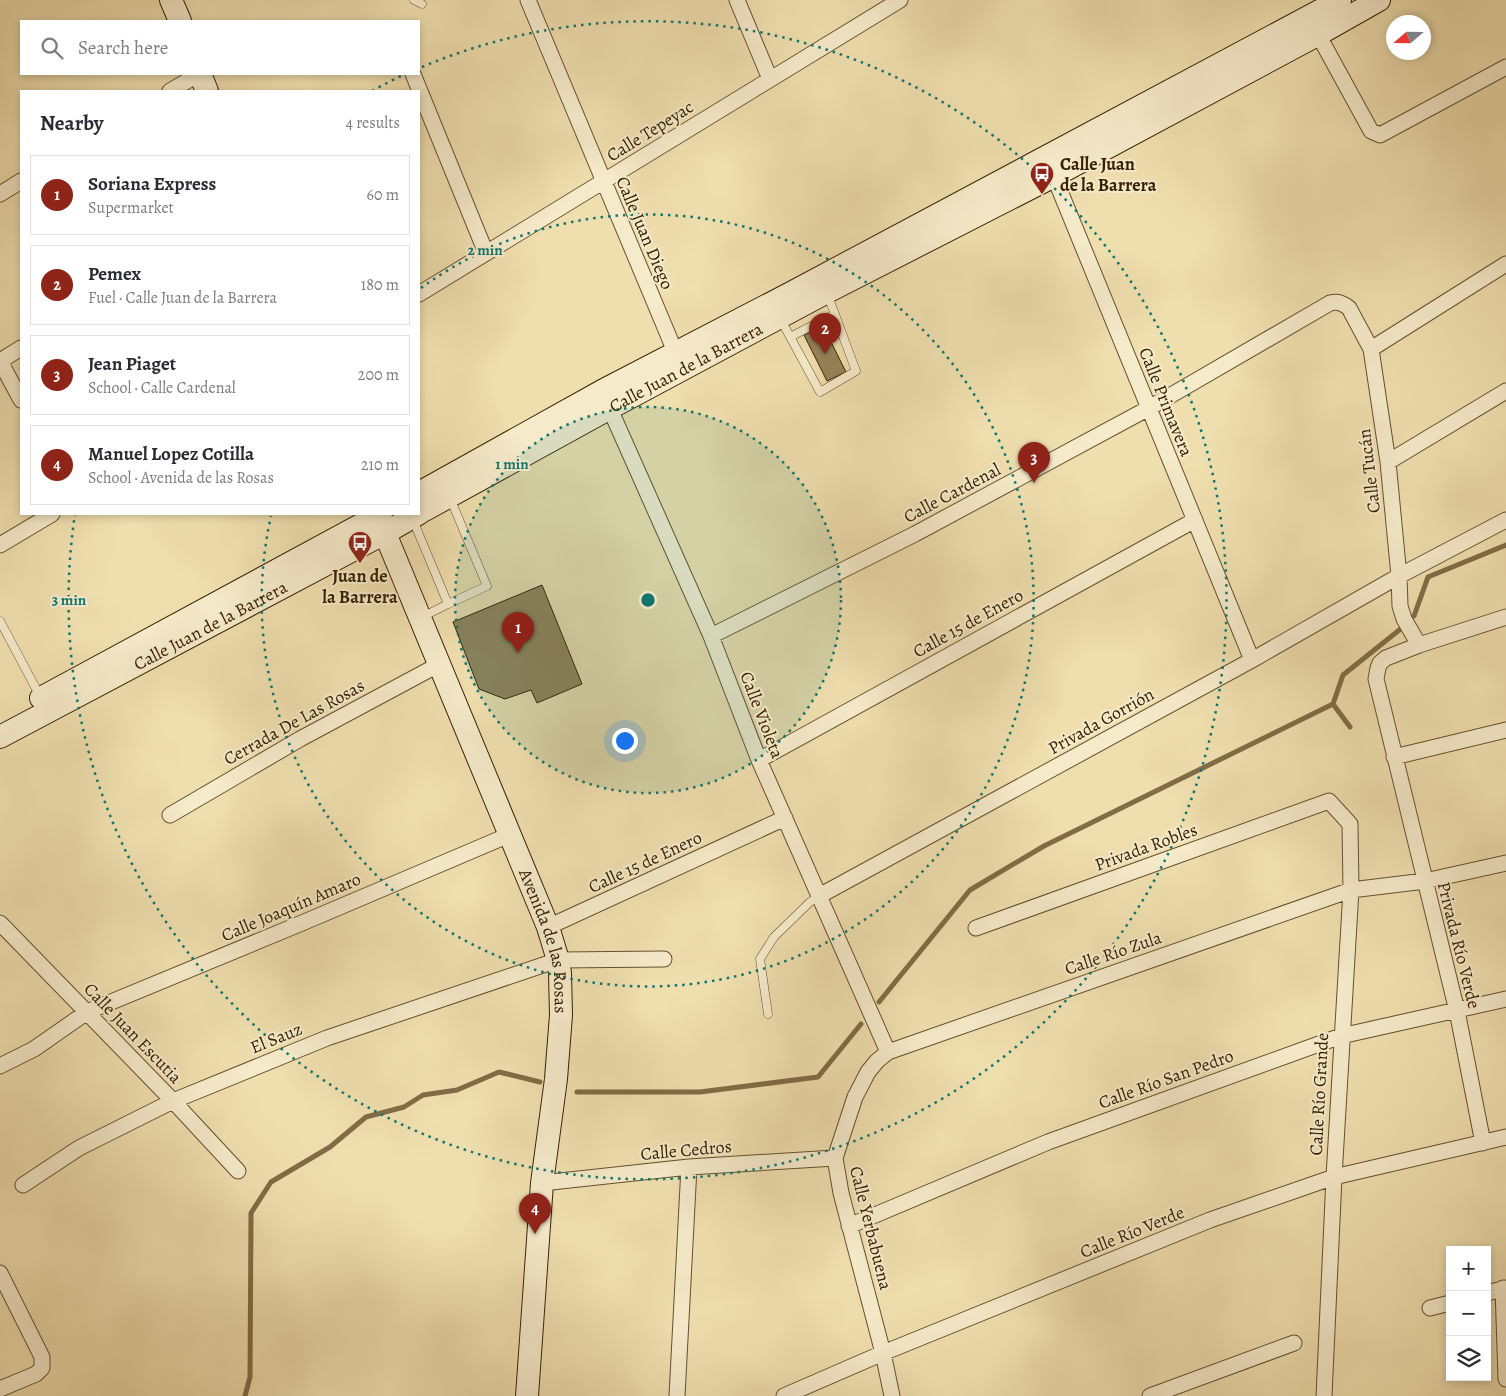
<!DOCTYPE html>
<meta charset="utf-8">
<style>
:root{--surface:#fff;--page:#f7f7f7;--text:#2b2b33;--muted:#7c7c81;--line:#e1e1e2;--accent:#8f2418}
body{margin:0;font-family:Alegreya,serif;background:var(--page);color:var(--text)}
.controls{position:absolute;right:15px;bottom:15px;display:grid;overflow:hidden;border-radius:0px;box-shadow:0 2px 8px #0003}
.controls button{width:45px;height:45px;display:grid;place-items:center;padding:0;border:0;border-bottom:1px solid var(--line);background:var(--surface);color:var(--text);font:25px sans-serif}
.compass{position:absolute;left:1386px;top:15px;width:45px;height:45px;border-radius:50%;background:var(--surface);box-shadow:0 2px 8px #0003;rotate:250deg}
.you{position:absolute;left:624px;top:740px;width:18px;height:18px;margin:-12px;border:4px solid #fff;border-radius:50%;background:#1a73e8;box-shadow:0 0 0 8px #1a73e833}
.badge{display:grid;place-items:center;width:32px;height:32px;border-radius:50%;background:var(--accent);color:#fff;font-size:16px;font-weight:700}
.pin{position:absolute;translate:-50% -41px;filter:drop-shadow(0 1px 2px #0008)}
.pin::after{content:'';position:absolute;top:26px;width:18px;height:15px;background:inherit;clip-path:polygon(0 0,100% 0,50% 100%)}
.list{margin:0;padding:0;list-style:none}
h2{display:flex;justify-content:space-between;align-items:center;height:65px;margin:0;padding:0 20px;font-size:21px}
h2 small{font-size:16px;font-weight:400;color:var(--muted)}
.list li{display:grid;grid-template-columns:32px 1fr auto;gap:15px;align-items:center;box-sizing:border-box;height:80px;margin:0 10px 10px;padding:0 10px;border:1px solid var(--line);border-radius:0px}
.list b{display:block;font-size:19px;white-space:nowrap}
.list p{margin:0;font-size:16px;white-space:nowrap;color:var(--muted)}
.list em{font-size:16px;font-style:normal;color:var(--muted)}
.icon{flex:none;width:28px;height:28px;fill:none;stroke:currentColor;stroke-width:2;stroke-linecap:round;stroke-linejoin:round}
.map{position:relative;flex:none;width:1506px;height:1396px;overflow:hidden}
.search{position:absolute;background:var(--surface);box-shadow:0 2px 8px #0003;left:20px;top:20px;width:400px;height:55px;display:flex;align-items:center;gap:12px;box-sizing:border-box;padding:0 18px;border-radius:0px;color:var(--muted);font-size:19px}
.panel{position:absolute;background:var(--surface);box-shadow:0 2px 8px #0003;left:20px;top:90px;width:400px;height:425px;border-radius:0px}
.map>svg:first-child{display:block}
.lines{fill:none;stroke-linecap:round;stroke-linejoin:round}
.stream{stroke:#806c45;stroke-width:5}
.building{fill:#97835a;stroke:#372100}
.lane-casing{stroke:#65502c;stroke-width:9}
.street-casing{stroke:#65502c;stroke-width:17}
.secondary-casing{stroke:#372100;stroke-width:24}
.lane{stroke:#f5eaca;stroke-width:8}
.street{stroke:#f5eaca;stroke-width:15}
.secondary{stroke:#f5eaca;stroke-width:22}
.ring{fill:none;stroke:#0f766e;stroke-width:2.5;stroke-dasharray:2.5 5}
.labels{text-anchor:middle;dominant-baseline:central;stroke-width:4;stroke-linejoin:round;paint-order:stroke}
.street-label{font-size:18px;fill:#372100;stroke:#f5eaca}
.poi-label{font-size:18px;font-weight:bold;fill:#372100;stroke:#f5eaca;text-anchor:start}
.centre{fill:#0f766e;stroke:#f5eaca;stroke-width:2.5}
.ring-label{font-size:15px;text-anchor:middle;font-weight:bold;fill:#0f766e;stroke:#f5eaca;stroke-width:4;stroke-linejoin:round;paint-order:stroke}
</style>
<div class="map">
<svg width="1506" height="1396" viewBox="0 0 1506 1396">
<rect width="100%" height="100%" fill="#efdeae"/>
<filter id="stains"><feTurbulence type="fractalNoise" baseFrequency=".004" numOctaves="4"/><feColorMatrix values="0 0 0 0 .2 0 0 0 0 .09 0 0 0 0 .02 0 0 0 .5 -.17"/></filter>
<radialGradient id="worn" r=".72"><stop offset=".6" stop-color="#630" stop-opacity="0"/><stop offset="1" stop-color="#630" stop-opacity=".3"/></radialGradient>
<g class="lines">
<path class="stream" d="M 1414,616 L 1428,577 L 1506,545
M 1333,704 L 1350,727
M 879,1002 L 970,890 L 1044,846 L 1333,704 L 1343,675 L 1403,627
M 577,1092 L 700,1092 L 818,1077 L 861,1024
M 245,1396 L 250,1377 L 251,1213 L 271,1182 L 330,1147 L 366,1117 L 404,1107 L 423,1095 L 457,1090 L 499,1072 L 540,1082"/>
</g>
<path class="building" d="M 823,326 L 846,372 L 827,381 L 804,335 Z
M 542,585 L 582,684 L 537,703 L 531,690 L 505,699 L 479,689 L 453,622 Z"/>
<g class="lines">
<defs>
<path id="lane" d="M 414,0 L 422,4
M 781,320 L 820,392 L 856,371 L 827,293
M 790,337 L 835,314
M 413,520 L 448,604 L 422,617
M 448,604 L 487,586 L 450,498
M 0,621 L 40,696
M 768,1014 L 760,959 L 774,937 L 810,902 L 819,896"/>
<path id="street" d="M 528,0 L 679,361
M 737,0 L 770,79
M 1314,27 L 1371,131 L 1380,135 L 1506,67
M 413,74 L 486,253
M 170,91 L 199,74
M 1051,169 L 1252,660
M 0,194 L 21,181
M 419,294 L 900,0
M 21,348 L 0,361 L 21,400
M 1371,349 L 1506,264
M 606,400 L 711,636 L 759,760 L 888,1052
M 1388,462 L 1506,391
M 0,545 L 52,514
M 711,636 L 915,534 L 1149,408 L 1330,303 C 1338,301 1342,303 1349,308 L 1371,349 L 1388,462 L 1399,576 L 1400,606 L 1404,619 L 1419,645
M 1394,757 L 1506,730
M 759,760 L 1195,520
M 170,815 L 300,739 L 438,665
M 819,896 L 1252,660 L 1399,576 L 1506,520
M 0,923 L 173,1101 L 238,1171
M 548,927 L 785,818
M 976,928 L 1329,801 L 1350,824 L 1351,890 L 1334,1177 L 1324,1396
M 0,1066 L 34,1049 L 87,1012 L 302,923 L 509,835
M 1483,1143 L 1457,1011 L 1376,679 L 1378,668 L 1380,663 L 1386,658 L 1419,645 L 1506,617
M 542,1183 L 689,1167 L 835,1158
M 23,1185 L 79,1148 L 173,1101 L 327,1038 L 558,960 L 664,959
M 849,1226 L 1048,1142 L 1341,1036 L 1506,999
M 0,1273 L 42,1357 L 42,1368 L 36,1374 L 0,1389
M 1503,1288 L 1506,1379
M 1487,1293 L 1506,1288
M 1430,1308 L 1450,1303
M 677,1396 L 689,1167
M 784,1396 L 883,1353 L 1210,1220 L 1334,1177 L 1506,1137
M 892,1396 L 883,1353 L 841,1193 L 835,1158 L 855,1097 L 868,1072 L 877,1061 L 888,1052 L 1351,890 L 1425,881 L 1506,863
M 1150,1396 L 1294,1343"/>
<g id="secondary">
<path d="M 171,0 L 180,21"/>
<path d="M 200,74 L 207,91"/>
<path d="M 419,493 L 602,391 L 791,293 L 1340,0"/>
<path id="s1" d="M 419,513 L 610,408 L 827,292 L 1054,176 L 1319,34 L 1379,0"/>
<path id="s2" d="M 377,514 L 548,927 L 558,960 L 560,973 L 561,1015 L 556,1079 L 542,1183 L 527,1396"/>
<path d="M 41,698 L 381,514"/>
<path id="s3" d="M 0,737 L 385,533 L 418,514"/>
</g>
</defs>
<use href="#lane" class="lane-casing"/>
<use href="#street" class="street-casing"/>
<use href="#secondary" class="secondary-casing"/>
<use href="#lane" class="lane"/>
<use href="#street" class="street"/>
<use href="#secondary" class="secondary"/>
</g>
<circle cx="648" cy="600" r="193" fill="#0f766e" fill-opacity=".12"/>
<g class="ring">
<circle cx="648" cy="600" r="193"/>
<path d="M421 288A386 386 0 1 1 271 516"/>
<path d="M372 91A579 579 0 0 1 403 75M422 67A579 579 0 1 1 75 514"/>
</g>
<defs>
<symbol id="bus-pin" viewBox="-11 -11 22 30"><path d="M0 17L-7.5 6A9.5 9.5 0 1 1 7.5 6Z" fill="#8f2418" stroke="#f5eaca"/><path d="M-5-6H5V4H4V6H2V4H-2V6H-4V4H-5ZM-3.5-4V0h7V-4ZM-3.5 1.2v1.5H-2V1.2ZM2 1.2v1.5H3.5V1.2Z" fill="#fff"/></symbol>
</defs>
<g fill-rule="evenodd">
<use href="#bus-pin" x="1028" y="160" width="28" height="38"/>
<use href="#bus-pin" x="346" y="529" width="28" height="38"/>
</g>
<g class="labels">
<g class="street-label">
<text transform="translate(650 131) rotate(-32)">Calle Tepeyac</text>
<text transform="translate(645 233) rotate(67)">Calle Juan Diego</text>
<text stroke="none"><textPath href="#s1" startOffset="304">Calle Juan de la Barrera</textPath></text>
<text transform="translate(1166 402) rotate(68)">Calle Primavera</text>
<text transform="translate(1369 471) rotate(-97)">Calle Tucán</text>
<text transform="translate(952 493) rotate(-28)">Calle Cardenal</text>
<text transform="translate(968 623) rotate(-29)">Calle 15 de Enero</text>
<text stroke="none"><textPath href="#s3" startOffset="238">Calle Juan de la Barrera</textPath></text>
<text transform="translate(762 715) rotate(69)">Calle Violeta</text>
<text transform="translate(1101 721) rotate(-29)">Privada Gorrión</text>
<text transform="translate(294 722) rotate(-29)">Cerrada De Las Rosas</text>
<text transform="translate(1146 847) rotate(-20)">Privada Robles</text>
<text transform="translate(645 862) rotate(-25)">Calle 15 de Enero</text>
<text transform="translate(291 907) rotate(-23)">Calle Joaquín Amaro</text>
<text stroke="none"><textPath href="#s2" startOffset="460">Avenida de las Rosas</textPath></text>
<text transform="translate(1459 945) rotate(76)">Privada Río Verde</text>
<text transform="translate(1113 953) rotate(-19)">Calle Río Zula</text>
<text transform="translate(133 1033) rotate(46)">Calle Juan Escutia</text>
<text transform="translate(276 1038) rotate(-22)">El Sauz</text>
<text transform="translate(1166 1079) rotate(-20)">Calle Río San Pedro</text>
<text transform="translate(1319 1094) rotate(-87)">Calle Río Grande</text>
<text transform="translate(686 1150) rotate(-5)">Calle Cedros</text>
<text transform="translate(871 1228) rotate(76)">Calle Yerbabuena</text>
<text transform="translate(1132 1232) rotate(-22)">Calle Río Verde</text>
</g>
<g class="poi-label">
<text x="1060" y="164">Calle Juan<tspan x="1060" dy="21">de la Barrera</tspan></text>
<text x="360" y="576" text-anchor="middle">Juan de<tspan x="360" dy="21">la Barrera</tspan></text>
</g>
</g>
<circle cx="648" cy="600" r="8" class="centre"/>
<g class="ring-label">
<text x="485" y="255">2 min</text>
<text x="512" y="469">1 min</text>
<text x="69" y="605">3 min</text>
</g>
<rect width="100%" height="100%" filter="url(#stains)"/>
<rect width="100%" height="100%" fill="url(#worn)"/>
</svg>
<div class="controls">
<button>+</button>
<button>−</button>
<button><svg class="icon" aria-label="layers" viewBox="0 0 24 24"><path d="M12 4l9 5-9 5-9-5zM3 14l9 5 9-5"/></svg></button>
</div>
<svg class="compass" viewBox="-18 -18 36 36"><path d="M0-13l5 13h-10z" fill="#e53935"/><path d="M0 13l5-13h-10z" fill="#7c7c81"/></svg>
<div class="you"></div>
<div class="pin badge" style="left:518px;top:653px">1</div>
<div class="pin badge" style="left:825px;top:354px">2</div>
<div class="pin badge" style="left:1034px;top:483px">3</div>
<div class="pin badge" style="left:535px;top:1234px">4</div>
<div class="search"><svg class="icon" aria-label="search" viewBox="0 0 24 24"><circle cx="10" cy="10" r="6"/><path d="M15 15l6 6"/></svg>Search here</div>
<section class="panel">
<h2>Nearby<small>4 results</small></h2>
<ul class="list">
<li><span class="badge">1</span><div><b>Soriana Express</b><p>Supermarket</p></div><em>60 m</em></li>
<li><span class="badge">2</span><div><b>Pemex</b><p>Fuel · Calle Juan de la Barrera</p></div><em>180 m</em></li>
<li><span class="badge">3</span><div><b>Jean Piaget</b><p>School · Calle Cardenal</p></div><em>200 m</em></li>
<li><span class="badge">4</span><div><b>Manuel Lopez Cotilla</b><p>School · Avenida de las Rosas</p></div><em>210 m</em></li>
</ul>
</section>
</div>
